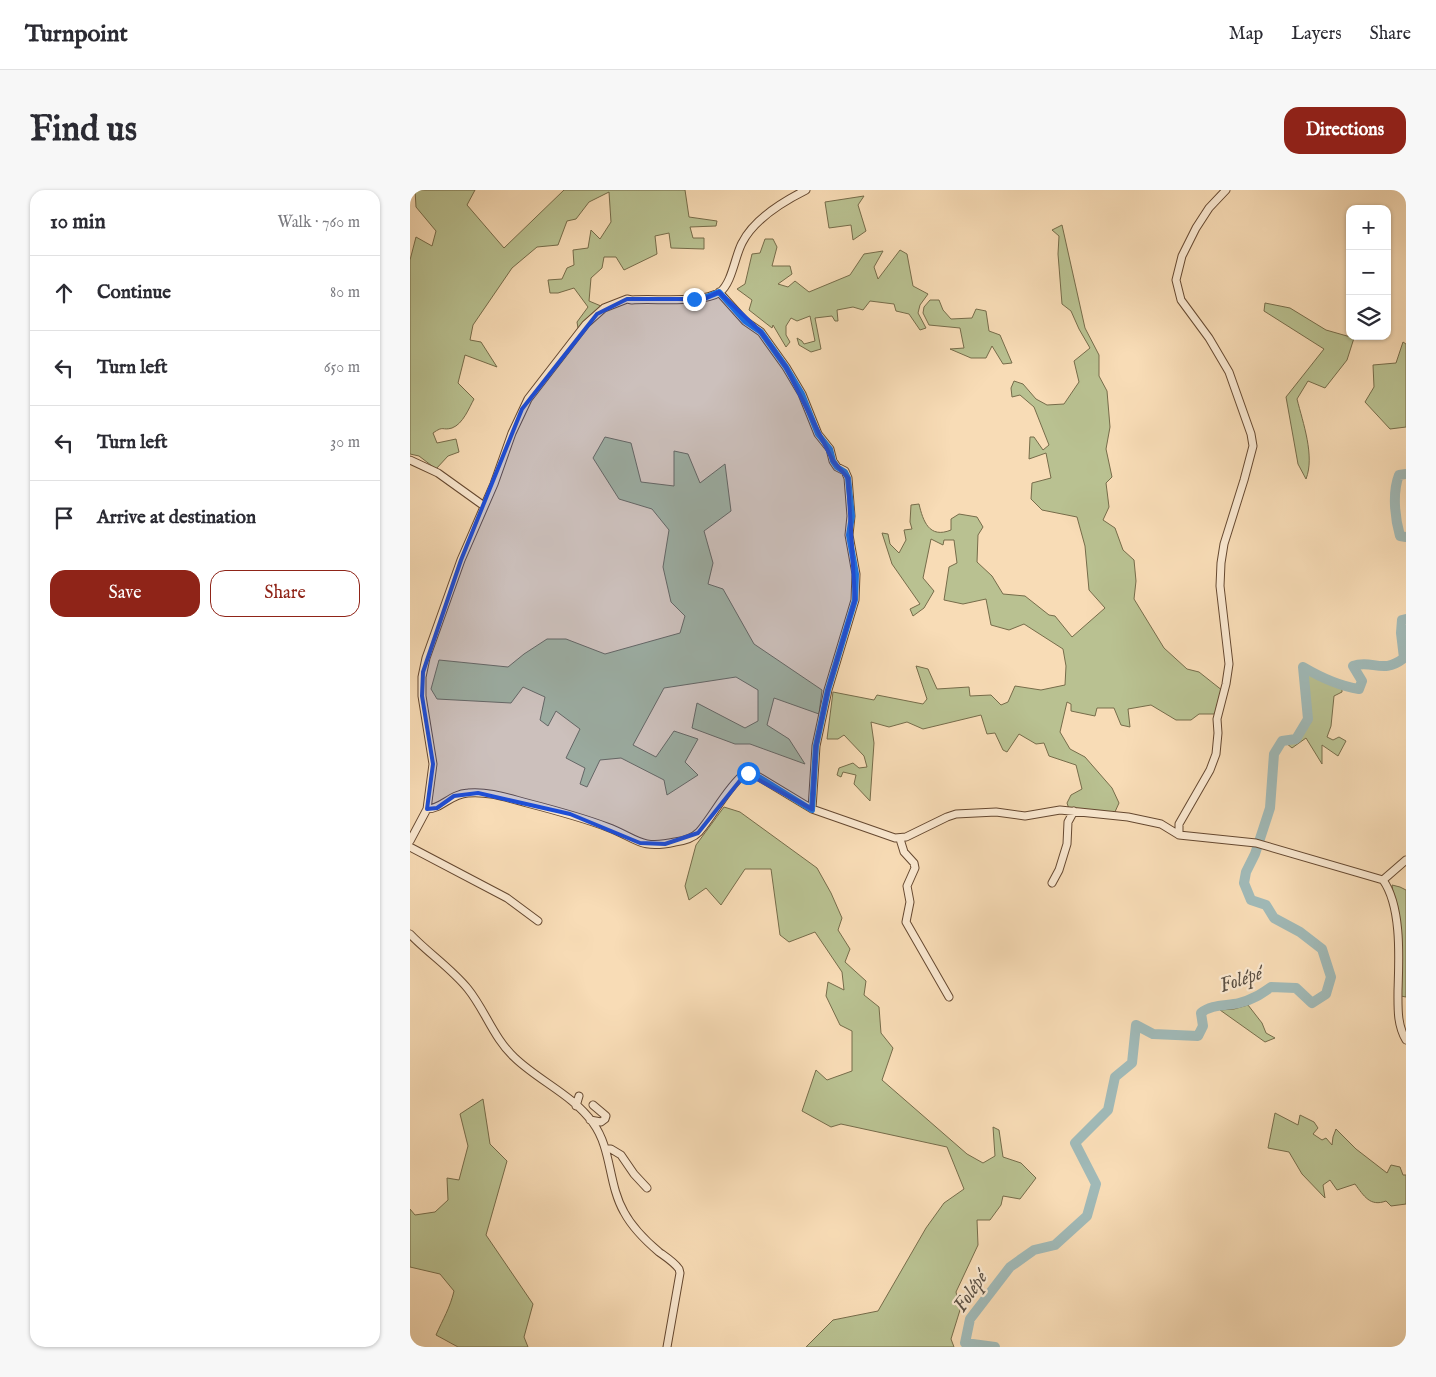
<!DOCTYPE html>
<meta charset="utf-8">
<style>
:root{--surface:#fff;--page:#f7f7f7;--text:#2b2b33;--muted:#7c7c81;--line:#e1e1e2;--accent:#8f2418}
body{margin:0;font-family:"IM FELL English",serif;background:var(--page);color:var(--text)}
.controls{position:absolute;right:15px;top:15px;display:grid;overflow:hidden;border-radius:10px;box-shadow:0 1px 4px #0004}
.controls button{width:45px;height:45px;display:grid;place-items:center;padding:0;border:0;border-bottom:1px solid var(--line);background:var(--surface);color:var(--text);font:25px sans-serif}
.stop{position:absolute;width:15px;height:15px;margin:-11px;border:4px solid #1a73e8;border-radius:50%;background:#fff}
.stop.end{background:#1a73e8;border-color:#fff;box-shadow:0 1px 5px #0008}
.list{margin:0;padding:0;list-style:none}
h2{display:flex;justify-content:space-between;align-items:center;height:65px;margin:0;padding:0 20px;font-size:21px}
h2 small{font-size:16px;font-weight:400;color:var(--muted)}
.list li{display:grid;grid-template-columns:32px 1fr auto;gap:15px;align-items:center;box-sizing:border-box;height:75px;padding:0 20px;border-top:1px solid var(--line)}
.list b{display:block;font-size:19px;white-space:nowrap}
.list em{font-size:16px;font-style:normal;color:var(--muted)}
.actions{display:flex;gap:10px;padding:15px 20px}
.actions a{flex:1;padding:11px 0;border:1px solid var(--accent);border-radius:15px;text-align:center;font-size:18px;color:var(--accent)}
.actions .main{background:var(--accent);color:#fff}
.icon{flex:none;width:28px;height:28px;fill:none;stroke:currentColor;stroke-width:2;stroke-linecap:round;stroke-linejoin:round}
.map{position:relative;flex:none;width:996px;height:1157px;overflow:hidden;border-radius:15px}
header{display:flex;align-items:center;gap:30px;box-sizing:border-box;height:70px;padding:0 25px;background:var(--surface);border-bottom:1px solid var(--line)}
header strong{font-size:24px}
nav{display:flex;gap:28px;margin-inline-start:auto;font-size:18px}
.intro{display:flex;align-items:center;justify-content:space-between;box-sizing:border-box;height:120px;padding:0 30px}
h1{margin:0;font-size:35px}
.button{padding:12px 22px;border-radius:15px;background:var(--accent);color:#fff;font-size:18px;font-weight:700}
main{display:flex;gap:30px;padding:0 30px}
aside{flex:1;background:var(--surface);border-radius:15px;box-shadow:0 1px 4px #0004}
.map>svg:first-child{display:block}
.green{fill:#b9c191;stroke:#766c4a}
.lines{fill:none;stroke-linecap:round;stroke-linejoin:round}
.river{stroke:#a0b9b7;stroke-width:10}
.minor-casing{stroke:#654830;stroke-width:9}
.minor{stroke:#fae8d0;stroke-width:7}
.route{stroke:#1a73e8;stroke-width:6}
.marked{fill:#1d4ed8;fill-opacity:0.2;stroke:#1d4ed8;stroke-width:4;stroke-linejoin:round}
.labels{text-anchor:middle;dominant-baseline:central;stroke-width:4.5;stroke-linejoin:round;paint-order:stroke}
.water-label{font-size:20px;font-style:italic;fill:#5a4f43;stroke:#fae8d0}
</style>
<header>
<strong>Turnpoint</strong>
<nav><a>Map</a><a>Layers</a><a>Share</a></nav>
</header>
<div class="intro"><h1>Find us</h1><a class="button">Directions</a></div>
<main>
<aside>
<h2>10 min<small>Walk · 760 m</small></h2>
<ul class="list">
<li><svg class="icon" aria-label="ahead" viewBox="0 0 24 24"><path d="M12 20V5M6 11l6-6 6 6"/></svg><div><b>Continue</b></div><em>80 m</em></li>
<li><svg class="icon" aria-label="left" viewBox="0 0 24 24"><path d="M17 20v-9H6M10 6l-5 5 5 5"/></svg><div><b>Turn left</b></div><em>650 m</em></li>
<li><svg class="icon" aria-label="left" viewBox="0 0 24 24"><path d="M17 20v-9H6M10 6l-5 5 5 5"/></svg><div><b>Turn left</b></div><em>30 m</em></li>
<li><svg class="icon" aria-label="arrive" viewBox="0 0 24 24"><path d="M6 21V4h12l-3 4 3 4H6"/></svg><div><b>Arrive at destination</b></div></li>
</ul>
<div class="actions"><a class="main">Save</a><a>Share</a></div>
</aside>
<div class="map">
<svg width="996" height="1157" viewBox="0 0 996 1157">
<rect width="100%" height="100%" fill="#f8dcb6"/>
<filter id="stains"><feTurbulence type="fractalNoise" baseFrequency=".004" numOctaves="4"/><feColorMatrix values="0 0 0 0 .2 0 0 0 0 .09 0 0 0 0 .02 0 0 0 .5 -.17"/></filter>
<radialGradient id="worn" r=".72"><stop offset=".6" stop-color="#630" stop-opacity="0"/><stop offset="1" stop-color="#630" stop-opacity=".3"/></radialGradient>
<path class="green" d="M 5,0 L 65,0 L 57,15 L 94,58 L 154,0 L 275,0 L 279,27 L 307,31 L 306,36 L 280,37 L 283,48 L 294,48 L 294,59 L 261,58 L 259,43 L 245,46 L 247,64 L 214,80 L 206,67 L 194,67 L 192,78 L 181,88 L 179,111 L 191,116 L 168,138 L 167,132 L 178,117 L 164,98 L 148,103 L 140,103 L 138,90 L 152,89 L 157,78 L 164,75 L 163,60 L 178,58 L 181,40 L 190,49 L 201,32 L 199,2 L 179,12 L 166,29 L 157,31 L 148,55 L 127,57 L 102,78 L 63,135 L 60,150 L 71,152 L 87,177 L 55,165 L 48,193 L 64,209 C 59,218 53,234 42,238 C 32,241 34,235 23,243 L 27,253 L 46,249 L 49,262 L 38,266 L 26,279 L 9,266 L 0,264 L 0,70 L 6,47 L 22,56 L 26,41 L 6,17 Z
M 454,6 L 448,15 L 456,41 L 443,50 L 441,35 L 419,38 L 415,12 Z
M 652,35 L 675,138 L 689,165 L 689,186 L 697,201 L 700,237 L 696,259 L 702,287 L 696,293 L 699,317 L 693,330 L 705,338 L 713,360 L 724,370 L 726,391 L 724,409 L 754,458 L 777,479 L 789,482 L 813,501 L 807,524 L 789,524 L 781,530 L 766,530 L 741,515 L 718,519 L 720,537 L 711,535 L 704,518 L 687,518 L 685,526 L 661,521 L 661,514 L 657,512 L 650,542 L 660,559 L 675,567 L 702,598 L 709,613 L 704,624 L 661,625 L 657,613 L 661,605 L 672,599 L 666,575 L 639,566 L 634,553 L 626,554 L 609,544 L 597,562 L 593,560 L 585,543 L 577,544 L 571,525 L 513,539 L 497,532 L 479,537 L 461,532 L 464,553 L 460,611 L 444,594 L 446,585 L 433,582 L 431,587 L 427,585 L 429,578 L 443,573 L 449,578 L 457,577 L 454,566 L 434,545 L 428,549 L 417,549 L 423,502 L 464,510 L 467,505 L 513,514 L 517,509 L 506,476 L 518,479 L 527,499 L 559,497 L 560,506 L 581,505 L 591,515 L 598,512 L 605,496 L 631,500 L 655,495 L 656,476 L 653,459 L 614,434 L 599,440 L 581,435 L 576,409 L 553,414 L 534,410 L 539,377 L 547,373 L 544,350 L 534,350 L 533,355 L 521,349 L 513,388 L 524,401 L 514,418 L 503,426 L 500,419 L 510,414 L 482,374 L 472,343 L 478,344 L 480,354 L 489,363 L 496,350 L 494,340 L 502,339 L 500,332 L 501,315 L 509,314 C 513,331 519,349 541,340 L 541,329 L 549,324 L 567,327 L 573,337 L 568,345 L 567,372 L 582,386 L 593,404 L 615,406 L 639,425 L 645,426 L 662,447 L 695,418 L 679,400 L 675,356 L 667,327 L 632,320 L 621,309 L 622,293 L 641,288 L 636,263 L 619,269 L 620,247 L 624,247 L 633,260 L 639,255 L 624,217 L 610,205 L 602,207 L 601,198 L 604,191 L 613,194 L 626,209 L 637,215 L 654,214 L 669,192 L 664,171 L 680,158 L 669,139 L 661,121 L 652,114 L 648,64 L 649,46 L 642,40 Z
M 355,49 L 363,49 L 367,57 L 362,76 L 380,76 L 382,84 L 368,94 L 378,97 L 385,91 L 399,102 L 440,85 L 454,64 L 473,61 L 464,77 L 468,89 L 490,60 L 497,64 L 503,96 L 518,104 L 510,115 L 508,123 L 516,138 L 510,140 L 499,124 L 486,121 L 484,114 L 460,111 L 453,120 L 443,117 L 427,120 L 428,131 L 425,131 L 422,126 L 405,128 L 411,159 L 401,162 L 389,155 L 387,148 L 392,151 L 394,154 L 405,151 L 400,126 L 387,131 L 381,128 L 376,136 L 376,145 L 380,152 L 376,157 L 363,135 L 362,138 L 339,120 L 342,110 L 327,99 L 335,94 L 342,64 L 350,63 Z
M 520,110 L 529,110 L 533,120 L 541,129 L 562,128 L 566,119 L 576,121 L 579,141 L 590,145 L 602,173 L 593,174 L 582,156 L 576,168 L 561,168 L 540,159 L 554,158 L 550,138 L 519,135 L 513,123 L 514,117 Z
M 855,113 L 880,118 L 916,140 L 944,148 L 937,170 L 915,198 L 898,191 L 887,209 C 893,233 905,266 896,289 L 888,274 L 876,207 L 914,159 L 854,121 Z
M 993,152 L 996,154 L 996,237 L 980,239 L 955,212 L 964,197 L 963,175 L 986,173 Z
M 195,247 L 221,253 L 231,292 L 264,296 L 264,261 L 278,264 L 290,293 L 315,274 L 321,321 L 294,341 L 303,373 L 298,394 L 313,399 L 344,454 L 412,500 L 409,524 L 364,508 L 357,535 L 379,549 L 395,574 L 340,554 L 325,554 L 282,538 L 287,513 L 335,538 L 348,531 L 348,500 L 326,487 L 254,498 L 223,555 L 246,567 L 264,541 L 288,549 L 275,572 L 288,585 L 257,605 L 254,590 L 211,568 L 190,570 L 177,597 L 170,594 L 175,578 L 156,568 L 170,539 L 146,521 L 138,536 L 130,530 L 135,507 L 113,497 L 101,513 L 27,509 L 21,499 L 29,470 L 98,477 L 114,464 L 137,449 L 156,449 L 195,464 L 270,443 L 275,426 L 261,412 L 253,377 L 259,340 L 242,319 L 209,309 L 183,268 Z
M 895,482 L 902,482 L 915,490 L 932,494 L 932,502 L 924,506 L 921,536 L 917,547 L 923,550 L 929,547 L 936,551 L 928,566 L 912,555 L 912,574 L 896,548 L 882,558 L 876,553 L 891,544 L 901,532 L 898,497 L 892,486 Z
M 314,617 L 330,622 L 407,678 L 421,703 L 432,728 L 428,740 L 440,759 L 435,772 L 456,791 L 454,805 L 469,817 L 471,843 L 483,858 L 472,890 L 557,964 L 573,973 L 585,966 L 583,937 L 589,940 L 593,967 L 611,973 L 626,988 L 610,1009 L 593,1006 L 591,1015 L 580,1030 L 567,1030 L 568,1055 L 546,1102 L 550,1120 L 541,1149 L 544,1157 L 396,1157 L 423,1130 L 468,1121 L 516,1038 L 534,1013 L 554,999 L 537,957 L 431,934 L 421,937 L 392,921 L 406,880 L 417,890 L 442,881 L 442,841 L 430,835 L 416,806 L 418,792 L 434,800 L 432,782 L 405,742 L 379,752 L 370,745 L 361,679 L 335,679 L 311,715 L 296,698 L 279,710 L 275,696 L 286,655 Z
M 982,695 L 990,697 L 996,700 L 996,807 L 991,806 L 992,762 Z
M 838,815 L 852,833 L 856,843 L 865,848 L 855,852 L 810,820 L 824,819 Z
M 73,909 L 80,954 L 97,971 L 76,1045 L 123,1114 L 114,1147 L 118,1157 L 48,1157 L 26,1145 C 33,1129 40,1118 44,1101 L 30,1084 L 0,1077 L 0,1019 L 5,1025 L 25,1022 L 38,1010 L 37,988 L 49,990 L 58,956 L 50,924 Z
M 865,923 L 888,935 L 890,925 L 904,932 L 908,938 L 903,944 L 912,950 L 916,948 L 922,955 L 923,947 L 926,939 L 946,959 L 977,983 L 981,975 L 990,977 L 993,985 L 996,985 L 996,1014 L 981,1016 L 976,1011 C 960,1017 954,1006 945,994 L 927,1000 L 920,990 L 913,995 L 915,1008 L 892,984 L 879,962 L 858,958 Z"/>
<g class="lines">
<path class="river" d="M 996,284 L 989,285 C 982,303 985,328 990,346 L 996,347
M 585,1157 L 555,1153 L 560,1129 L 600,1077 L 624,1060 L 645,1055 L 677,1026 L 686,994 L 665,953 L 698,920 L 705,887 L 722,873 L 726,835 L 743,844 L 788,846 L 793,836 L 791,823 C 801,814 817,816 829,813 C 842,810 851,804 861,797 L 886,798 L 902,813 L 916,804 L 921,787 L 912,759 L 890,742 L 864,728 L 856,715 L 841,710 L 834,693 L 836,682 L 845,664 L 860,618 L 864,564 L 872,551 L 886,549 L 898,529 L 893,477 C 910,487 929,496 949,499 L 952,491 L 943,476 C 962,469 973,485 994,468 L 991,443 L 992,430 L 996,429"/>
<defs>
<path id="minor" d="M 309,102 L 335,131 L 351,142 L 376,177 L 392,204 L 408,244 L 420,259 L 423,271 L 427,277 L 435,281 L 438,288 L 441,326 L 439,345 L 446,384 L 445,410 L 418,500 L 406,556 L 402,619
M 0,270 L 28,283 L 74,316
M 17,619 C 32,619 40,604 58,603 C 78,601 98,608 117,613 C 144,620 171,627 197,637 C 227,648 229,660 265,652 C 273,651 283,648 289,642 C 303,626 317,598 333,585 C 337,583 340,584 344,584 L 402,619 L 485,648 L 496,647 L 537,627 L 546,624 L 586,622 L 615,626 L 650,620 L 718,627 L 751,634 L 769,645 L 846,653 L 973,690 L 996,670
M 769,645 L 769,634 L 800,580 L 806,564 L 808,543 L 807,529 L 816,494 L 819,474 L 810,396 L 811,373 L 814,354 L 834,290 L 843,256 L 841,244 L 819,182 L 799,148 L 771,110 L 766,90 L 772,66 L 786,38 L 799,18 L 816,0
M 490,649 L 494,662 L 504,673 L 505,678 L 497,696 L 500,712 L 496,732 L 539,807
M 0,651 L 17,619 L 23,574 L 12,506 L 12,487 L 16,468 L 51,370 L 84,294 L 102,243 L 118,209 L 176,134 L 194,118 L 217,109 L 222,110 C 245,108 292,114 310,102 C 322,93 325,66 332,53 C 344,29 372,12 396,0
M 0,657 L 97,708 L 128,731
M 973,690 C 992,717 989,769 988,801 C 988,818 987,835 996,850
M 642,693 L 649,680 L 657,654 L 658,632 L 664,621
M 0,744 C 18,763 41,778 58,799 C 75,820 84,849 105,868 C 129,891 163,905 183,933 C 202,959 198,994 214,1022 C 222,1037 236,1051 249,1062 C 256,1067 264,1072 269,1079 L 270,1083 L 257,1157
M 166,916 L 169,906
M 180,930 L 191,932 L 195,929 L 196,926 L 183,915
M 196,959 L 201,959 L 211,965 L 224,984 L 237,998"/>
</defs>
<use href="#minor" class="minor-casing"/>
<use href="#minor" class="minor"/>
</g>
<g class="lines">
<path class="route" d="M 284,109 L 294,108 L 309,102 L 335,131 L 351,142 L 376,177 L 392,204 L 408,244 L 420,259 L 423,271 L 427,277 L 435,282 L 438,288 L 442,326 L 439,345 L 446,384 L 445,410 L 418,500 L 406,556 L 402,620 L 344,584 L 338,583"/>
</g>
<path class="marked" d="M 309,102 L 351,142 L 376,177 L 423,271 L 438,288 L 445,410 L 418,500 L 406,556 L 402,619 L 336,583 L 288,643 L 255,654 L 230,653 L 160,624 L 68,603 L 44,606 L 27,618 L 17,619 L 23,574 L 12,506 L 13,482 L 51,370 L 112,219 L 187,124 L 217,109 L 294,109 Z"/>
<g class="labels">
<g class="water-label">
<text transform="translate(831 790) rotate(-19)">Folépé</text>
<text transform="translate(561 1102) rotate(-56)">Folépé</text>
</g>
</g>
<rect width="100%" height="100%" filter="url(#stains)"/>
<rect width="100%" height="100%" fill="url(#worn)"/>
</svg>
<div class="controls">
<button>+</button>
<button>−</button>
<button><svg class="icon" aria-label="layers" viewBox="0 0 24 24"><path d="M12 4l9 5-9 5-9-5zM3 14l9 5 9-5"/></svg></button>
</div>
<div class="stop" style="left:338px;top:583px"></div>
<div class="stop end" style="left:284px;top:109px"></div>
</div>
</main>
